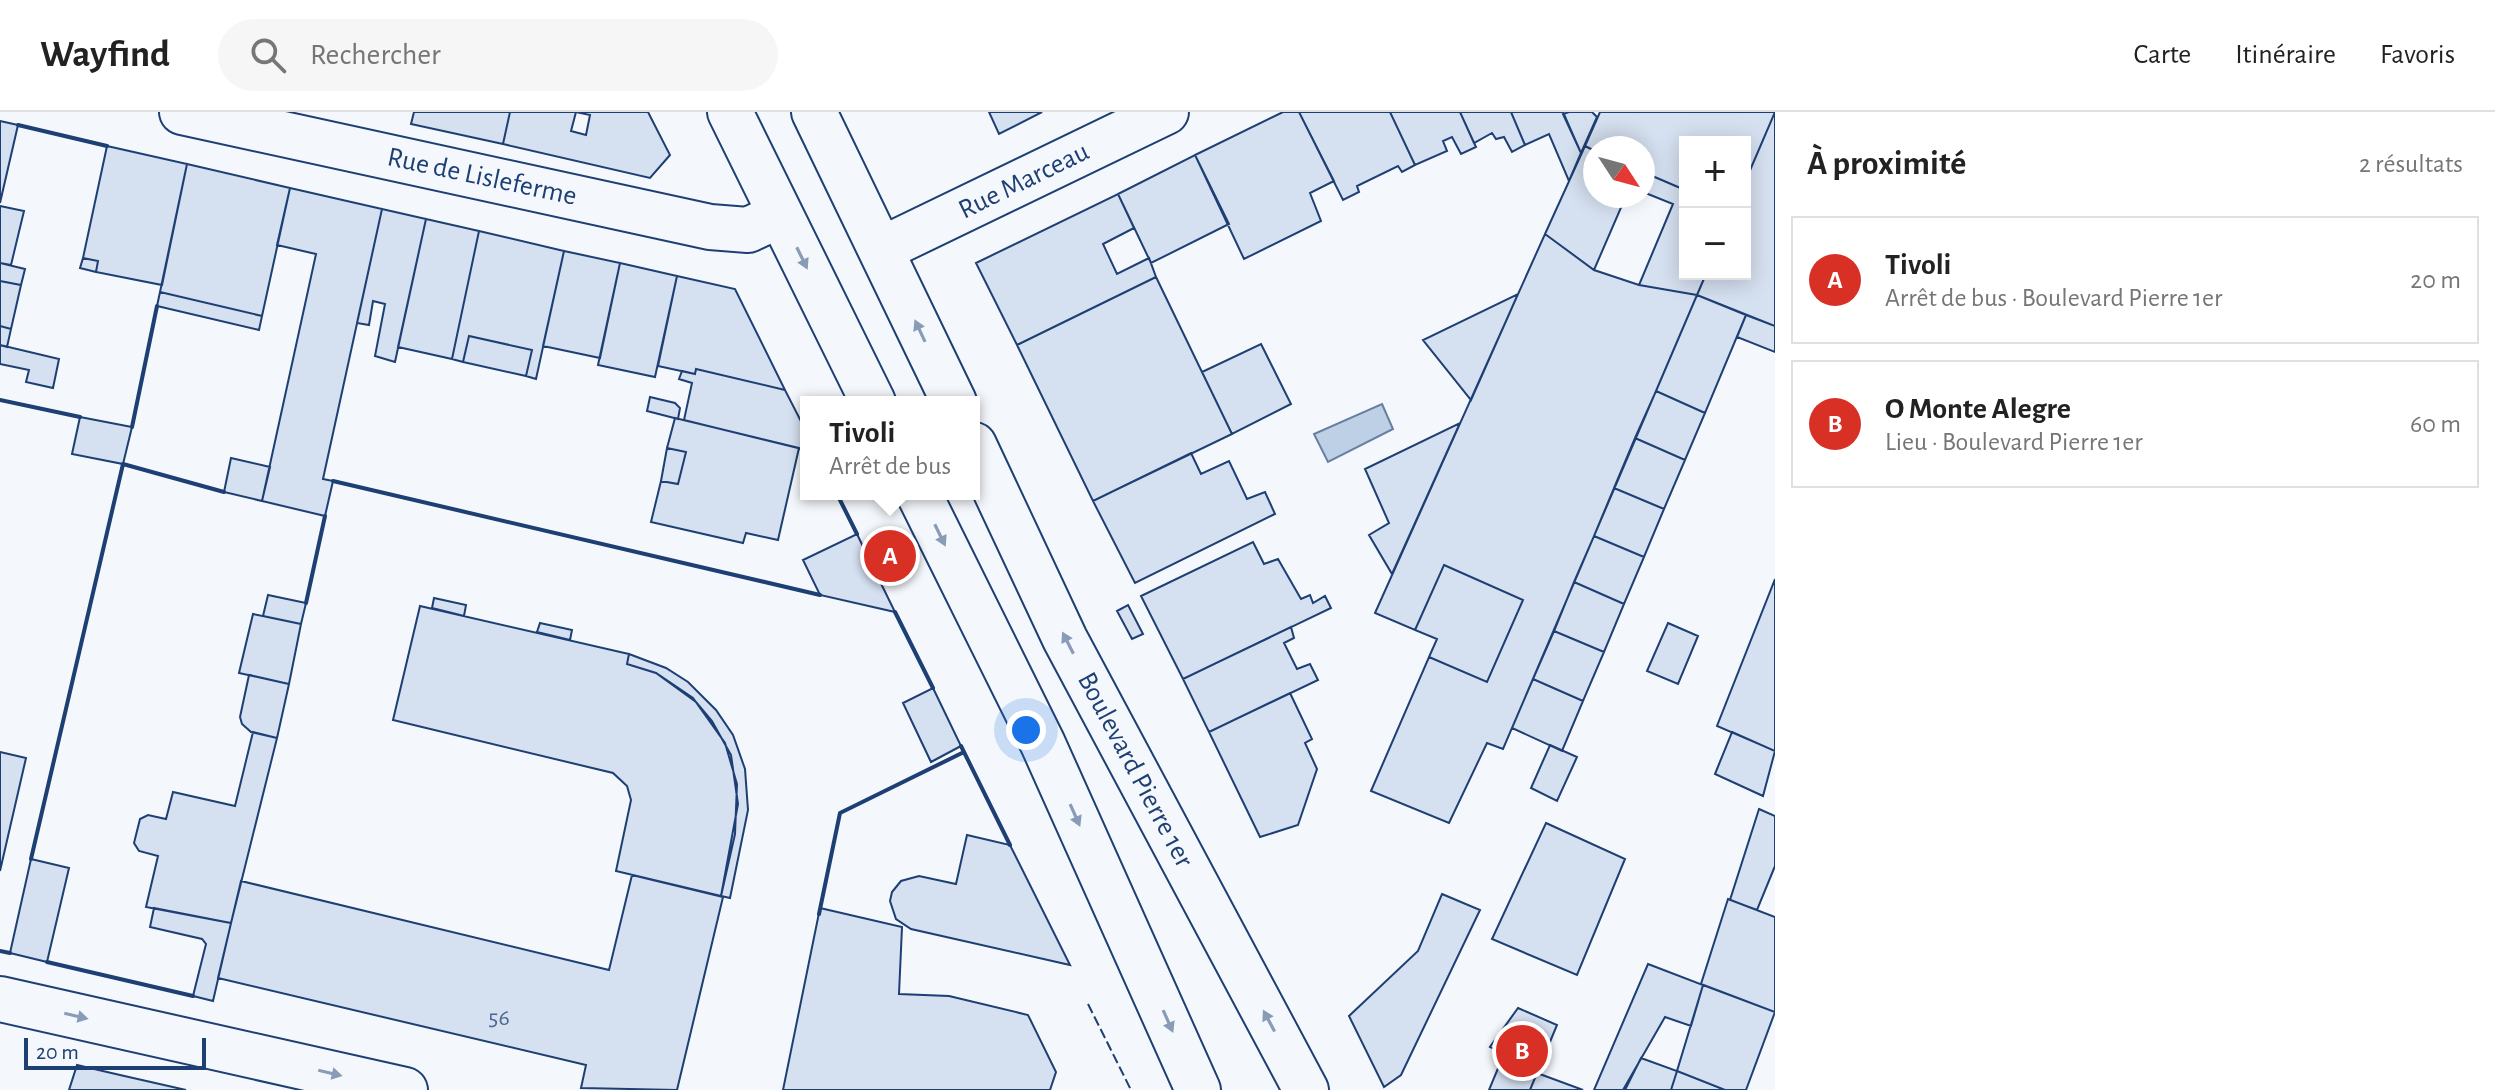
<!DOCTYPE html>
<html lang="fr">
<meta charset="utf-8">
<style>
:root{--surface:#fff;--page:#f6f6f6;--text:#222;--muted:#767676;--line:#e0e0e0;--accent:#d93025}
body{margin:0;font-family:"Alegreya Sans",sans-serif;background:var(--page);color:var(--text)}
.controls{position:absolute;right:24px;top:24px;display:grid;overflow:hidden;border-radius:0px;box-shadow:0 4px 20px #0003}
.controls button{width:72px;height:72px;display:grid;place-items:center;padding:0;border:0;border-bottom:2px solid var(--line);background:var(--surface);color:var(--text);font:40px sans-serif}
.compass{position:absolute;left:1583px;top:24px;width:72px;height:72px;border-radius:50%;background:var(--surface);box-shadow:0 4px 20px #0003;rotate:126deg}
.scale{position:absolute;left:24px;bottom:20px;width:182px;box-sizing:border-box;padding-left:8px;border:4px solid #1d3f73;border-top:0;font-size:22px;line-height:28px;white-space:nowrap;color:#1d3f73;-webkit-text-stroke:6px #f4f7fb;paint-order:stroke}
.you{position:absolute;left:1026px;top:618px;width:28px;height:28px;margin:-20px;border:6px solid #fff;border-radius:50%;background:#1a73e8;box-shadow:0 0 0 12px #1a73e833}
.badge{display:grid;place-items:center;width:52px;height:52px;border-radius:50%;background:var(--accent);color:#fff;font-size:26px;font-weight:700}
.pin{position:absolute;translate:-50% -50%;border:4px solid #fff;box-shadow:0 2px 8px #0006}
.popup{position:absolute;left:800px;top:284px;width:180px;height:104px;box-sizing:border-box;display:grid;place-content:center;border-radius:0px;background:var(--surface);filter:drop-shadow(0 2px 6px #0005);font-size:26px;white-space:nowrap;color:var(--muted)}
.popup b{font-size:30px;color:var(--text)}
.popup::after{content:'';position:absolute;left:50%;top:100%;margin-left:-16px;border:16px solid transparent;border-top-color:var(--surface)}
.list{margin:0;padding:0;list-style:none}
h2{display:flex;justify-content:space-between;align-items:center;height:104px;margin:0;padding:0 32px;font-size:34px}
h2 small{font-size:26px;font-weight:400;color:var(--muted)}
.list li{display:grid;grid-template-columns:52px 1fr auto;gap:24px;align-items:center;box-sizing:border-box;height:128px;margin:0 16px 16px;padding:0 16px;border:2px solid var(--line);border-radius:0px}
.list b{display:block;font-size:30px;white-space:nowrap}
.list p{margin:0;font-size:26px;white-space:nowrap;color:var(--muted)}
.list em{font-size:26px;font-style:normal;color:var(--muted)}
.icon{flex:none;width:44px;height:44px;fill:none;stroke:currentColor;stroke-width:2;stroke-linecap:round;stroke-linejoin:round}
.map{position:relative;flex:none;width:1775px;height:978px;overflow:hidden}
header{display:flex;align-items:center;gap:48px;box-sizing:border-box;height:112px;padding:0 40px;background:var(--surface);border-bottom:2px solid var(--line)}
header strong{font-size:38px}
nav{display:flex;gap:44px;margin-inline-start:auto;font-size:28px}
.search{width:560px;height:72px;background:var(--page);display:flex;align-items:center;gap:20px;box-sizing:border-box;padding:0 28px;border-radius:44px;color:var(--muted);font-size:30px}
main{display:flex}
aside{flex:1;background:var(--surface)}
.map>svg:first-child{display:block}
.water{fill:#bed0e5;stroke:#687fa3;stroke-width:2}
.building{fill:#d5e0f0;stroke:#1d3f73;stroke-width:2;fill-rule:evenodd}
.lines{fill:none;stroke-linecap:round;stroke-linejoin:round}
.street-casing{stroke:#1d3f73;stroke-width:48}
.secondary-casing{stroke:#1d3f73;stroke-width:48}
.primary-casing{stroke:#1d3f73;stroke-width:48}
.street{stroke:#f4f7fb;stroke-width:44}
.secondary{stroke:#f4f7fb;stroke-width:44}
.primary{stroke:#f4f7fb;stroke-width:44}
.fence{stroke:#1d3f73;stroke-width:2;stroke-dasharray:10 4;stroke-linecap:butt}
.wall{stroke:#1d3f73;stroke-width:4}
.oneway{fill:#889bb7}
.labels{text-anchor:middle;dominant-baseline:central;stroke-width:6;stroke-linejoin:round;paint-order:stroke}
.number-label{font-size:24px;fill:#4b6792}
.street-label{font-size:28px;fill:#1d3f73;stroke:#f4f7fb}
</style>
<header>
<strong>Wayfind</strong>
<div class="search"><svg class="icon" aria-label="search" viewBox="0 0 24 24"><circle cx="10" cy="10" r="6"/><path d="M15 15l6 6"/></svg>Rechercher</div>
<nav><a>Carte</a><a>Itinéraire</a><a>Favoris</a></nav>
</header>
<main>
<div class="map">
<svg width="1775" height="978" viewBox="0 0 1775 978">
<rect width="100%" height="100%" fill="#f4f7fb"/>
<path class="water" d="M 1382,292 L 1393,317 L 1328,350 L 1314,322 Z"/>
<path class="building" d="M 414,0 L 510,0 L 503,32 L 411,12 Z
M 510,0 L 648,0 L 670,43 L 650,66 L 503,32 ZM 576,0 L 590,3 L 586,23 L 571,19 Z
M 989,0 L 1042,0 L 999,22 Z
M 1283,0 L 1299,0 L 1334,69 L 1310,81 L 1321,109 L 1244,147 L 1195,43 Z
M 1299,0 L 1390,0 L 1415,53 L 1402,60 L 1398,54 L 1357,74 L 1359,80 L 1343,88 Z
M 1390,0 L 1460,0 L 1476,35 L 1461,42 L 1452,25 L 1443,29 L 1447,39 L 1415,53 Z
M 1460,0 L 1511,0 L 1525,33 L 1512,40 L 1504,25 L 1496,27 L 1492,21 L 1474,31 Z
M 1511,0 L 1563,0 L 1581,41 L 1569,69 L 1549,22 L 1525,33 Z
M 1569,0 L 1592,0 L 1597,5 L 1581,41 L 1563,2 Z
M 1600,0 L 1775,0 L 1745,70 L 1745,30 L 1685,30 L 1685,78 L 1643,60 L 1643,36 L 1595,36 L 1595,39 L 1585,34 Z
M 1775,0 L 1775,214 L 1697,183 L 1706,162 L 1745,162 L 1745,70 Z
M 0,9 L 18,13 L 0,91 Z
M 107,34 L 187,52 L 162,173 L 96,160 L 98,149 L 83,146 Z
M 1585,34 L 1595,39 L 1595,84 L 1626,84 L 1594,158 L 1545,122 Z
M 1195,43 L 1229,112 L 1151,151 L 1118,82 Z
M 187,52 L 290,76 L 262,204 L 160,180 Z
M 1643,60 L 1685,78 L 1685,162 L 1706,162 L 1697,183 L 1639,173 L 1673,92 L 1643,80 Z
M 290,76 L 382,97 L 323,367 L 333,369 L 325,404 L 262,389 L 316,142 L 277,133 Z
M 1118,82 L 1134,116 L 1103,132 L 1117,162 L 1149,146 L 1156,165 L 1017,233 L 976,151 Z
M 0,94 L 24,99 L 11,153 L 0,151 Z
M 382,97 L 426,107 L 395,250 L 375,244 L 385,192 L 373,189 L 369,213 L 357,211 Z
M 426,107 L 479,119 L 452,247 L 398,235 Z
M 479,119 L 564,139 L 536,267 L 526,264 L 532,238 L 469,224 L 463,250 L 452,247 Z
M 1545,122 L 1594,158 L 1639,173 L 1697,183 L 1503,637 L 1487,631 L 1449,711 L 1371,679 L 1429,545 L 1487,570 L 1523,488 L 1444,453 L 1415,518 L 1375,501 Z
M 564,139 L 620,151 L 600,246 L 543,234 Z
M 83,146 L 98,149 L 96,160 L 80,156 Z
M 0,151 L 25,157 L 21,173 L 0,169 Z
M 620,151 L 677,164 L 655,265 L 598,253 Z
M 677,164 L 735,177 L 785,278 L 696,257 L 695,262 L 658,254 Z
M 1156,165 L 1232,322 L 1093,389 L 1017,233 Z
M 0,169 L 21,173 L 11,217 L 0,214 Z
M 160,180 L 262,204 L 259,218 L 157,194 Z
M 1518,182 L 1471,288 L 1423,228 Z
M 1697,183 L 1746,203 L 1705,301 L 1656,279 Z
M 1746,203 L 1775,214 L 1775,240 L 1737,225 Z
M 0,214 L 11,217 L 7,235 L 0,233 Z
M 469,224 L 532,238 L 526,264 L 463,250 Z
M 1261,232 L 1291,292 L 1232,322 L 1202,260 Z
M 0,233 L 59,247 L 53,276 L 26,270 L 29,258 L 0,252 Z
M 696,257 L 785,278 L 806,319 L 806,338 L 684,308 L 692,271 L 679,267 L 682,259 L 695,262 Z
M 1656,279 L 1705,301 L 1685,348 L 1635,326 Z
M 650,285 L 675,291 L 680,296 L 678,307 L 647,299 Z
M 80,305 L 132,315 L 123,352 L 72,342 Z
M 675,306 L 799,336 L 778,428 L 746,421 L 743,431 L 651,410 L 661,369 L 678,372 L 686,340 L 667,336 Z
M 1460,311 L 1392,462 L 1369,423 L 1389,411 L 1365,357 Z
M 1635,326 L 1685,348 L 1664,397 L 1614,376 Z
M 667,336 L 686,340 L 678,372 L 661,369 Z
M 1191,341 L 1201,362 L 1229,349 L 1247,387 L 1265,380 L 1275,402 L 1135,471 L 1093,389 Z
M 231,346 L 270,355 L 262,389 L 224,380 Z
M 1614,376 L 1664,397 L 1644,445 L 1594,424 Z
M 857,422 L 869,447 L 895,500 L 820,483 L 803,448 Z
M 1594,424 L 1644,445 L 1624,492 L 1574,470 Z
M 1253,430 L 1264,452 L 1278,447 L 1301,487 L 1310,483 L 1313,491 L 1325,484 L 1331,496 L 1183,567 L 1141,484 Z
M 1444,453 L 1523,488 L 1487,570 L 1429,545 L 1437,527 L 1415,518 Z
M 1775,467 L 1775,639 L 1717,614 Z
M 1574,470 L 1624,492 L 1604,540 L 1554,519 Z
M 268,483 L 306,491 L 301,512 L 263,504 Z
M 434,486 L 466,493 L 464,504 L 432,496 Z
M 1128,493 L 1143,522 L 1132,527 L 1117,499 Z
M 420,494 L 629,542 L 627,552 L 656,561 L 693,586 L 725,631 L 737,672 L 735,722 L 721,784 L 616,759 L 631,688 L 627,674 L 613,661 L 393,608 Z
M 253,502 L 301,512 L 289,572 L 239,561 Z
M 540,511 L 572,518 L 570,528 L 537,520 Z
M 1668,511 L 1698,524 L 1678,572 L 1647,559 Z
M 1291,515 L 1294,526 L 1284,531 L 1297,557 L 1310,552 L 1318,568 L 1209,620 L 1183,567 Z
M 1554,519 L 1604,540 L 1583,589 L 1533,567 Z
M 629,542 L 666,556 L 688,570 L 716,598 L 733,623 L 745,657 L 748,698 L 730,786 L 721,784 L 738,692 L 731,643 L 712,609 L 696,590 L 656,561 L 627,552 Z
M 249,563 L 289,572 L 277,626 L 251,620 L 242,612 L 240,605 Z
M 1533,567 L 1583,589 L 1562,639 L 1512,616 Z
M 933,576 L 961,634 L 931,650 L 903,591 Z
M 1290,581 L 1312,627 L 1305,631 L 1317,657 L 1298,713 L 1260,725 L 1209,620 Z
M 253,620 L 277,626 L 231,811 L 146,795 L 158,744 L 139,739 L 134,731 L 140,707 L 148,703 L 166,707 L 173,680 L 235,694 Z
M 1732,620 L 1775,639 L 1763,684 L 1715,662 Z
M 1550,633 L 1577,645 L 1557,689 L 1531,676 Z
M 0,640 L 26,646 L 0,759 Z
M 1759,697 L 1775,704 L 1775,754 L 1757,798 L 1730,788 Z
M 1546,711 L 1625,747 L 1577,863 L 1492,827 Z
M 967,723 L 1010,733 L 1070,853 L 911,817 L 896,807 L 890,789 L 892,780 L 901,769 L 919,764 L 956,772 Z
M 31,747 L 69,756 L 47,850 L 10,841 Z
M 632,763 L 723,785 L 677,978 L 581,976 L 586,953 L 218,866 L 241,769 L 609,858 Z
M 1442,782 L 1480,798 L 1401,963 L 1384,975 L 1349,904 L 1418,839 Z
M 1728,787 L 1775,805 L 1775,900 L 1701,872 Z
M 154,796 L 231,811 L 213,889 L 193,884 L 206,832 L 202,827 L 150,815 Z
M 820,796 L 902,815 L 899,882 L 949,884 L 1028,903 L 1056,960 L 1050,978 L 783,978 Z
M 1648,852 L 1703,873 L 1691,914 L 1665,905 L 1623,978 L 1594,978 Z
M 1703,873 L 1775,900 L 1746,978 L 1725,978 L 1677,959 Z
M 1518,896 L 1557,913 L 1530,978 L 1489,978 L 1504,942 L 1490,935 Z
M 1641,946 L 1677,959 L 1671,978 L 1625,978 Z
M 77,953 L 120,963 L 186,978 L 69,978 Z
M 1677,959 L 1725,978 L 1671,978 Z
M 1537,961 L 1583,978 L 1530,978 Z"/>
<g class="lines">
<defs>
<path id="street" d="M 182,0 L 710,115 L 748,118 L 780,103
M 882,137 L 1166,0"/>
<path id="secondary" d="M 0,887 L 405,978"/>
<path id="primary" d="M 730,0 L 873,290
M 814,0 L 954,290
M 974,333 L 1065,527 L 1306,978
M 919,382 L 1043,632 L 1198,978"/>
</defs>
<use href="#street" class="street-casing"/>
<use href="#secondary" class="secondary-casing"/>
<use href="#primary" class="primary-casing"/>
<use href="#street" class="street"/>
<use href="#secondary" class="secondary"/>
<use href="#primary" class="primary"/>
<path class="fence" d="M 1088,892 L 1131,978"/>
<path class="wall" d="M 18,13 L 107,34
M 0,288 L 80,305
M 132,315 L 157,194
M 333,369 L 820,483
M 837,382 L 857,422
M 306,491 L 325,404
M 895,500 L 933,576
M 961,634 L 1010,733
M 31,747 L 123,352 L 224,380
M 819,802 L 840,701 L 964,640
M 0,839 L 10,841
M 47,850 L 193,884"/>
</g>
<defs><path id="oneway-solid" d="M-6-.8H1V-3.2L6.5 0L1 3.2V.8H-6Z" transform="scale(2)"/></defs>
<g class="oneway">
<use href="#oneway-solid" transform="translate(802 146) rotate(64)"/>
<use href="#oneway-solid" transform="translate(920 219) rotate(-115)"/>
<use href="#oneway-solid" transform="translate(940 423) rotate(64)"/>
<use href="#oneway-solid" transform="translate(1068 531) rotate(-117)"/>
<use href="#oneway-solid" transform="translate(1075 703) rotate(66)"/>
<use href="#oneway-solid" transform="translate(76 904) rotate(13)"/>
<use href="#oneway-solid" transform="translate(1168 909) rotate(66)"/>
<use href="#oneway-solid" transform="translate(1269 909) rotate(-118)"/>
<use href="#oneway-solid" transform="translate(330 961) rotate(13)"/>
</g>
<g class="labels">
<g class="number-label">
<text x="499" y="906">56</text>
</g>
<g class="street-label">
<text transform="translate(482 65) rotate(12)">Rue de Lisleferme</text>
<text transform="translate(1024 69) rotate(-26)">Rue Marceau</text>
<text transform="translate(1135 658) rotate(62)">Boulevard Pierre 1er</text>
</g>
</g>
</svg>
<div class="controls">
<button>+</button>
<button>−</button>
</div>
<svg class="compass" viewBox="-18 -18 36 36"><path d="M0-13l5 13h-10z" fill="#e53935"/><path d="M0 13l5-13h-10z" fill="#767676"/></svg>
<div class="scale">20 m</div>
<div class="you"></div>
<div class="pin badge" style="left:890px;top:444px">A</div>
<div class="popup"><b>Tivoli</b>Arrêt de bus</div>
<div class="pin badge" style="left:1522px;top:939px">B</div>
</div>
<aside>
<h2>À proximité<small>2 résultats</small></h2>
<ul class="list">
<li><span class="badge">A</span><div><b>Tivoli</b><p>Arrêt de bus · Boulevard Pierre 1er</p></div><em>20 m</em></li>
<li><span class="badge">B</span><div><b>O Monte Alegre</b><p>Lieu · Boulevard Pierre 1er</p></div><em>60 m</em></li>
</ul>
</aside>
</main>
